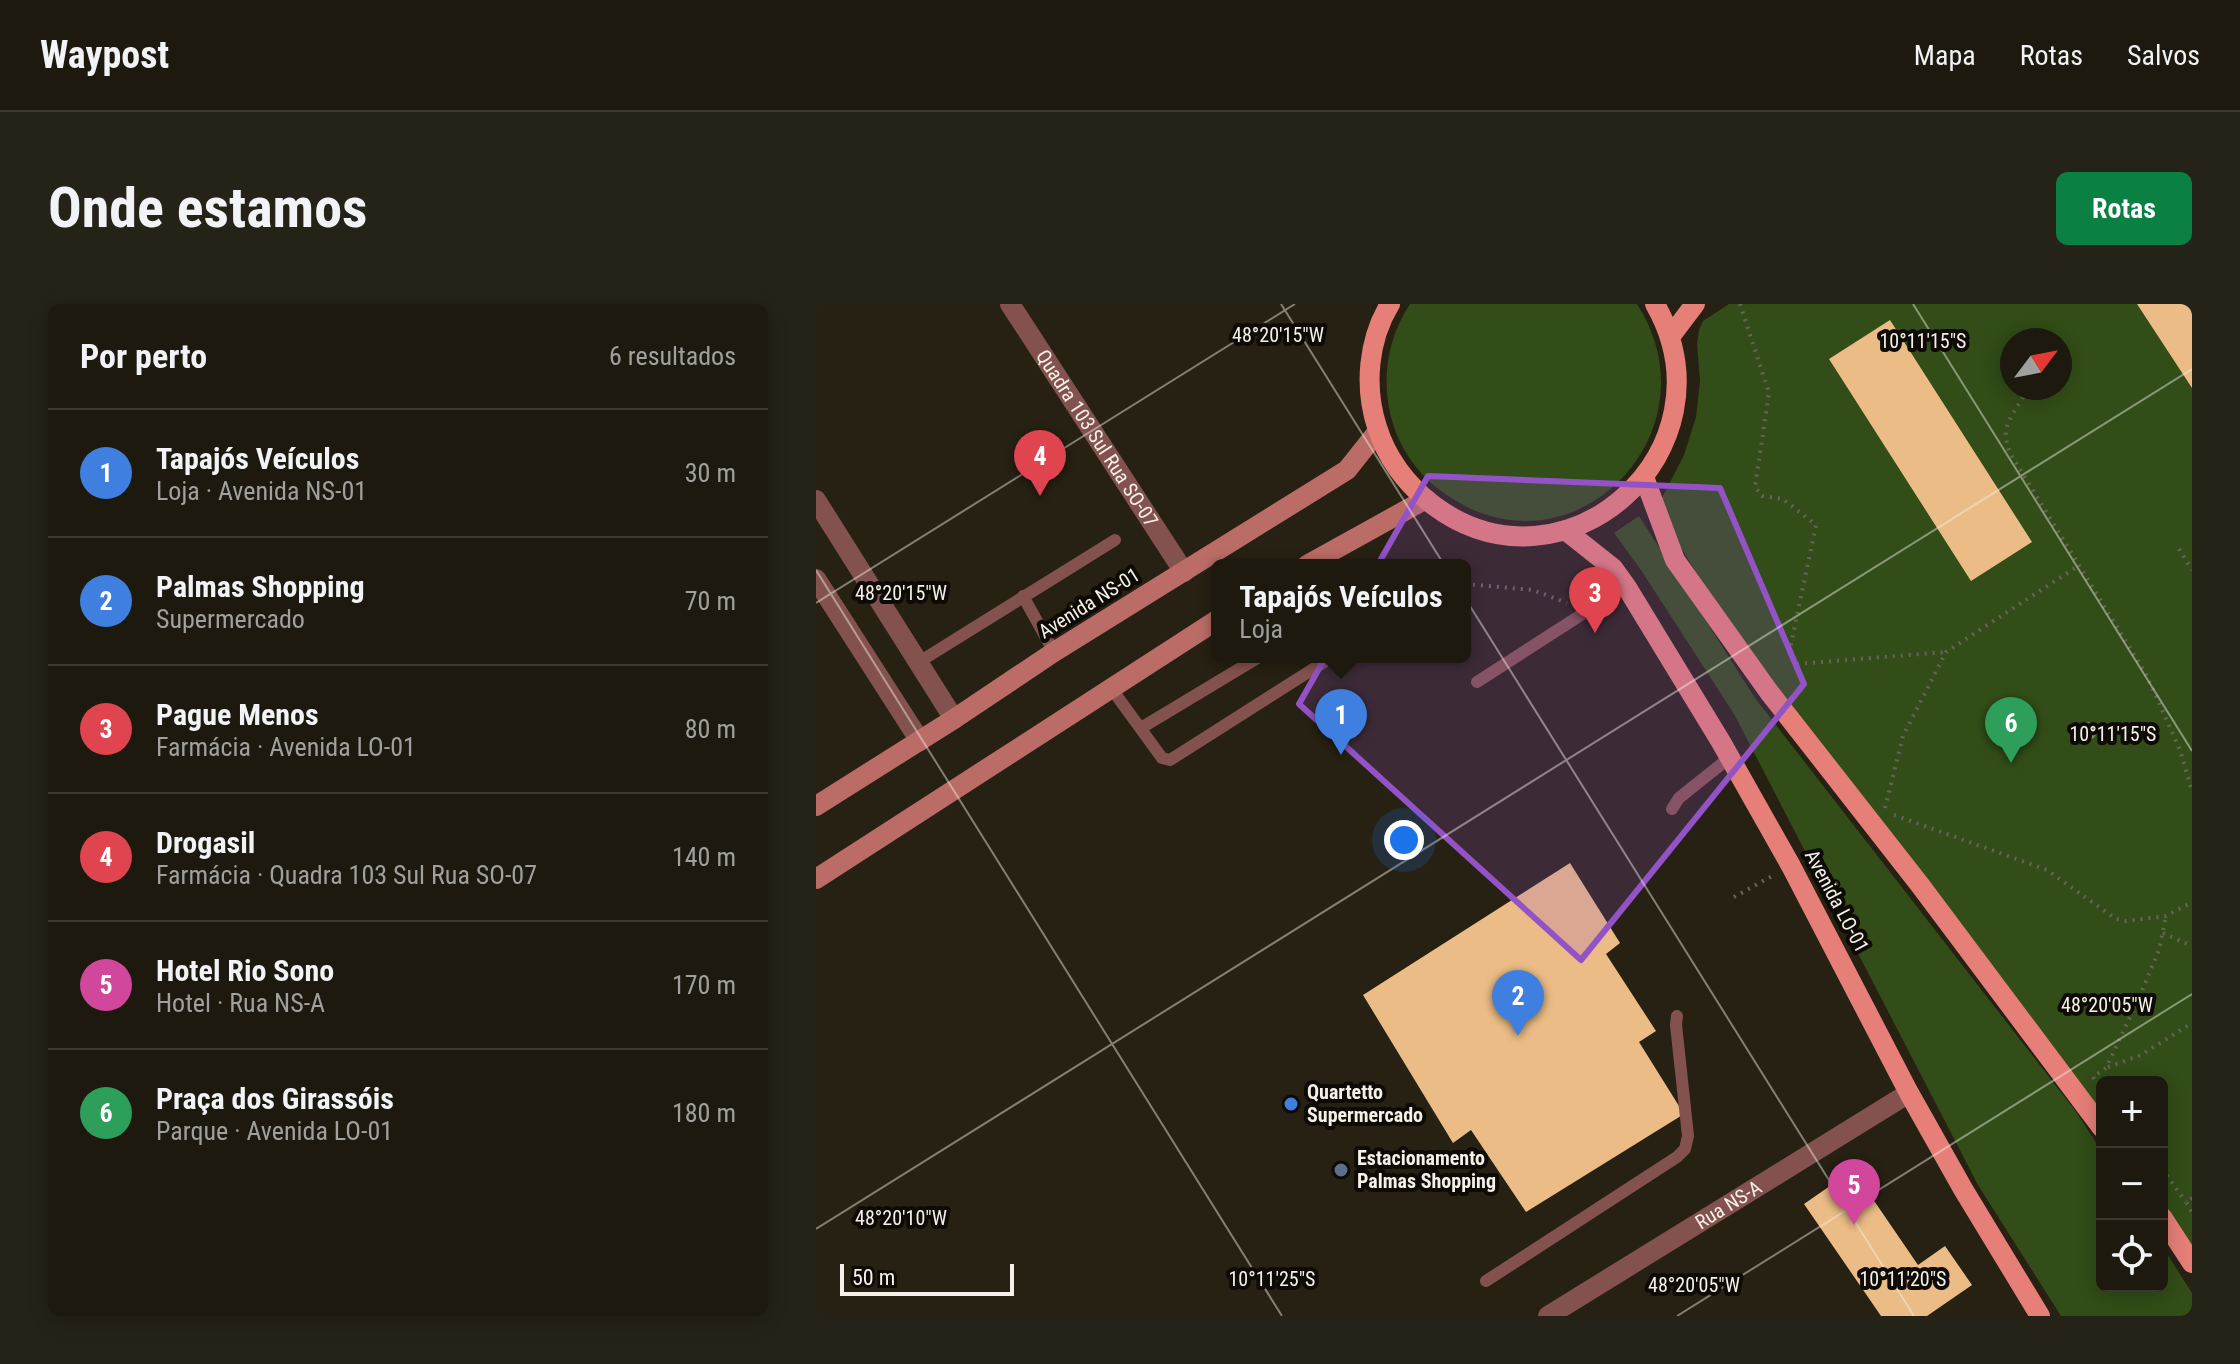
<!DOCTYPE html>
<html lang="pt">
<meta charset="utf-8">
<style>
:root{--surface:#1d190e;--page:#252217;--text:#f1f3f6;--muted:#a0a09e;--line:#3b382e;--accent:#0b8043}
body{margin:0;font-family:"Roboto Condensed",sans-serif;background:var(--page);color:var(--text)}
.controls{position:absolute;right:24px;bottom:24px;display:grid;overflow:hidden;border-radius:12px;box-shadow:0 4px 20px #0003}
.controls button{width:72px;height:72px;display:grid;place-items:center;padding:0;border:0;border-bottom:2px solid var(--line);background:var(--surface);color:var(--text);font:40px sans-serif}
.compass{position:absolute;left:1184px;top:24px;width:72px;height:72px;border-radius:50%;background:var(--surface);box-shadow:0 4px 20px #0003;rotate:58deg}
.scale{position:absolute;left:24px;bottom:20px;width:174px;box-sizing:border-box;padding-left:8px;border:4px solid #f5f1e8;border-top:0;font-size:22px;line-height:28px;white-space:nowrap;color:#f5f1e8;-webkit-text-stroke:6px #0e0b06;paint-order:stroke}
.you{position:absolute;left:588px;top:536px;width:28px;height:28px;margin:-20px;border:6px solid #fff;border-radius:50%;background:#1a73e8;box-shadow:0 0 0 12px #1a73e833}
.badge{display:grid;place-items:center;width:52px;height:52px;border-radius:50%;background:var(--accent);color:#fff;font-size:26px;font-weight:700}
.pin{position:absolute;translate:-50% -66px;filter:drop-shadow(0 2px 4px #0008)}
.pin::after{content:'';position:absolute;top:42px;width:28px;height:24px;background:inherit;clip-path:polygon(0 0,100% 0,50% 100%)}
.popup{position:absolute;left:395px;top:255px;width:260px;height:104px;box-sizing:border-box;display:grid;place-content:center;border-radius:12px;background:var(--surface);filter:drop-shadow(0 2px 6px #0005);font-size:26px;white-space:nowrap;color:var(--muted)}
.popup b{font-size:30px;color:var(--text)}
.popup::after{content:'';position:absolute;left:50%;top:100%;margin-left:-16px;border:16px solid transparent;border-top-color:var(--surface)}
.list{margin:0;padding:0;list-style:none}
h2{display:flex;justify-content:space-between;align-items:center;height:104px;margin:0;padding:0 32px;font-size:34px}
h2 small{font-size:26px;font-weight:400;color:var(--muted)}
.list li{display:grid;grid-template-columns:52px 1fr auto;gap:24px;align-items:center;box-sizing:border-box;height:128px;padding:0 32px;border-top:2px solid var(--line)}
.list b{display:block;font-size:30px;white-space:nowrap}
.list p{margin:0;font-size:26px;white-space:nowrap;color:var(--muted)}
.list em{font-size:26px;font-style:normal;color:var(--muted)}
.icon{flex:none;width:44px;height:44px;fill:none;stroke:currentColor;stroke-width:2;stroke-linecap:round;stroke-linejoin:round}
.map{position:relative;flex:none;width:1376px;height:1012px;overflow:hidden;border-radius:12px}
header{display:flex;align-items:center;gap:48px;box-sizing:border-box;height:112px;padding:0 40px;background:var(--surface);border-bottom:2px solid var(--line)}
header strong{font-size:38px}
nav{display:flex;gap:44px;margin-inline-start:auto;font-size:28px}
.intro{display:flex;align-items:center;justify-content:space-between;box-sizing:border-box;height:192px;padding:0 48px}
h1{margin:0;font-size:56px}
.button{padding:20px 36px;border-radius:12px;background:var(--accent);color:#fff;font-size:28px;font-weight:700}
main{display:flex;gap:48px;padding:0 48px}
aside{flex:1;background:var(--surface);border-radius:12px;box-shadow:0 4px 20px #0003}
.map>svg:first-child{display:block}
.green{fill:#324d17;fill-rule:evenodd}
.building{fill:#ebbc85}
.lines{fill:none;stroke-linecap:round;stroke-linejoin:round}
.path{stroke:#686357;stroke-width:4;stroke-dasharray:2 6;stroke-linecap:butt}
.lane{stroke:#84524e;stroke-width:12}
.street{stroke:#84524e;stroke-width:20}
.secondary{stroke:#bb6c66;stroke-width:20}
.primary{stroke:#e57f78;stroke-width:20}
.tree{fill:#778d59}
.marked{fill:#9353c7;fill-opacity:0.2;stroke:#9353c7;stroke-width:6;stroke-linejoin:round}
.ticks{fill:none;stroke:#f5f1e8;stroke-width:2;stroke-opacity:0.45}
.shop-dot{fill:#3f7fe0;stroke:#0e0b06;stroke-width:3}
.service-dot{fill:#5c6f8a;stroke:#0e0b06;stroke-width:3}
.labels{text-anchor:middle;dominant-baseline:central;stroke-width:8;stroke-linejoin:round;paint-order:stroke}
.street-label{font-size:20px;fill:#f5f1e8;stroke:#0e0b06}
.poi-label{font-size:20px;font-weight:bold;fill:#f5f1e8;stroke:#0e0b06;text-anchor:start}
.ticks-label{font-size:20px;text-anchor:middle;fill:#f5f1e8;stroke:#0e0b06;stroke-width:8;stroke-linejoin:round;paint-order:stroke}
</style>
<header>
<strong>Waypost</strong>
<nav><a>Mapa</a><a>Rotas</a><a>Salvos</a></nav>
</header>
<div class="intro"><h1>Onde estamos</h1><a class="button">Rotas</a></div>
<main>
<aside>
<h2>Por perto<small>6 resultados</small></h2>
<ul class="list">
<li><span class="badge" style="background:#3f7fe0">1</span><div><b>Tapajós Veículos</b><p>Loja · Avenida NS-01</p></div><em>30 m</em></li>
<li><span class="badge" style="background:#3f7fe0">2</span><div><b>Palmas Shopping</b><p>Supermercado</p></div><em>70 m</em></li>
<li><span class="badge" style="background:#e0444e">3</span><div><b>Pague Menos</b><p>Farmácia · Avenida LO-01</p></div><em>80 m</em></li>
<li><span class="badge" style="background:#e0444e">4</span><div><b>Drogasil</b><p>Farmácia · Quadra 103 Sul Rua SO-07</p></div><em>140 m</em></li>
<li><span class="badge" style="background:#d1479c">5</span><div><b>Hotel Rio Sono</b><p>Hotel · Rua NS-A</p></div><em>170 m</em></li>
<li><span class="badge" style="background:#2e9e5b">6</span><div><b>Praça dos Girassóis</b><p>Parque · Avenida LO-01</p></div><em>180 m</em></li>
</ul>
</aside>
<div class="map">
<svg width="1376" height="1012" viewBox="0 0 1376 1012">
<rect width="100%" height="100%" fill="#272113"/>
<path class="green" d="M 594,0 L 821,0 C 903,127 759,276 634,193 C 608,177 588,152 578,123 C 564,81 570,36 594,0 Z
M 913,0 L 1376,0 L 1376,946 L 1346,899 L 1346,778 L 1286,778 L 1286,810 L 911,318 L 851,221 L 845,197 L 847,192 L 868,151 L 880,113 L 884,77 L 881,39 L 883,26 L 887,17 ZM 1196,36 L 1244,36 L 1244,84 L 1196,84 Z
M 823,212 L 939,394 L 1261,809 L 1286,848 L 1286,982 L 1346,982 L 1346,942 L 1376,989 L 1376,1012 L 1245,1012 L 1162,881 L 918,410 L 825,266 L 798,229 Z"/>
<path class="building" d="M 1321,0 L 1376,0 L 1376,84 Z
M 1074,16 L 1216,238 L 1155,277 L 1013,55 Z
M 754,559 L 804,639 L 790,650 L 840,727 L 823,738 L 868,810 L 710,908 L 655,826 L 637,839 L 547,691 Z
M 1037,866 L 1102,961 L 1129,942 L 1156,981 L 1111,1012 L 1065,1012 L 988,900 Z"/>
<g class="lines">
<path class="path" d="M 924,0 L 953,89 L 939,183 L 946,192 L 967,195 L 1000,221 L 973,350 L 981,360 L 1130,348
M 1207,93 C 1194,115 1184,124 1194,149 L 1330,370 L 1364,446 L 1376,487
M 1363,245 L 1376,266
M 649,280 L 717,286 L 751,299
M 1069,504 L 1087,432 L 1130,348 L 1262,262
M 1078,511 L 1231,566 L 1300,615 L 1310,617 L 1350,612 L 1376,598
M 918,593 L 958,571
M 1347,629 L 1376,642
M 1292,763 L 1325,751 L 1376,719
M 1278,775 L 1277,773 L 1290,764 L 1323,694 L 1343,646 L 1350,612
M 1346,865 L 1370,898
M 1376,894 L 1370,898 L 1376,908"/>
<path class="lane" d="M 207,292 L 238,348
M 103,358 L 299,236
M 661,378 L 810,282
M 295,384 L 346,454 L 354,456 L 516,353
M 325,424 L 443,353
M 856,505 L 863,494 L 913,454
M 670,977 L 861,853 L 869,845 L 872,832 L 860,721 L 861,712"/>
<g class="street">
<path id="s1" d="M 194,0 L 368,268"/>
<path d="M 0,196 L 138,415"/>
<path d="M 0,275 L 104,437"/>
<path id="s2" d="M 732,1012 L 1093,789"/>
</g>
<path class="secondary" d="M 491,261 L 610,195
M 0,502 L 138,415 L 238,348 L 531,166 L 562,127
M 0,575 L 401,316"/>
<path class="primary" d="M 574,0 C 552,36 548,83 561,123 C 571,155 591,181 617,201 C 749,300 922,146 839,0
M 854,33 L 879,0
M 828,173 L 859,256 L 953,388 L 1104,581 L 1286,824
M 749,226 L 797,264 L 810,282 L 905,438 L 975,562 L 1093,789 L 1147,885 L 1224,1012
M 1346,913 L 1376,959"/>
</g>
<circle class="tree" cx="1272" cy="427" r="9"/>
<path class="marked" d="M 612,172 L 904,184 L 988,380 L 765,656 L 483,400 Z"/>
<path class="ticks" d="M 465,0 L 1098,1012M 1097,0 L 1376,447M 0,266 L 466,1012M 0,299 L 479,0M 0,925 L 1376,65M 861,1012 L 1376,690"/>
<circle class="shop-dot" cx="475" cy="800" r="8"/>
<circle class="service-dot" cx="525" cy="866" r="8"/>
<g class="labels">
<g class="street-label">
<text stroke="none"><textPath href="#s1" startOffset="160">Quadra 103 Sul Rua SO-07</textPath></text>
<text transform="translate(273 299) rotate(-32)">Avenida NS-01</text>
<text transform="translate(1021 597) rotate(62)">Avenida LO-01</text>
<text stroke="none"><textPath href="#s2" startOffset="212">Rua NS-A</textPath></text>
</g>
<g class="poi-label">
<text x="491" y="788">Quartetto<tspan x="491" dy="23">Supermercado</tspan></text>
<text x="541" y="854">Estacionamento<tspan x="541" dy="23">Palmas Shopping</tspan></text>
</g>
</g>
<g class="ticks-label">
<text x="462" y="38">48°20'15"W</text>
<text x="1107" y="44">10°11'15"S</text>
<text x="85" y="296">48°20'15"W</text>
<text x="1297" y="437">10°11'15"S</text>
<text x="1291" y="708">48°20'05"W</text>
<text x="85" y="921">48°20'10"W</text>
<text x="456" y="982">10°11'25"S</text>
<text x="1087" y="982">10°11'20"S</text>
<text x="878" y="988">48°20'05"W</text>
</g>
</svg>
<div class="controls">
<button>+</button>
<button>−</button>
<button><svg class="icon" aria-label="locate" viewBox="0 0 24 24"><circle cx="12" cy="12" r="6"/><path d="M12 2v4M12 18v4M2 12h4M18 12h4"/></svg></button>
</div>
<svg class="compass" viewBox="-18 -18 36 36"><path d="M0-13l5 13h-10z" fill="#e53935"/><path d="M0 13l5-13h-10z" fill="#a0a09e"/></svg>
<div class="scale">50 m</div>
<div class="you"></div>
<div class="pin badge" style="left:525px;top:451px;background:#3f7fe0">1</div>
<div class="popup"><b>Tapajós Veículos</b>Loja</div>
<div class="pin badge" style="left:702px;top:732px;background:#3f7fe0">2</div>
<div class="pin badge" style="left:779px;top:329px;background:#e0444e">3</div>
<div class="pin badge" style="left:224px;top:192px;background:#e0444e">4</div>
<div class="pin badge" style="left:1038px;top:921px;background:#d1479c">5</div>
<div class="pin badge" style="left:1195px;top:459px;background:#2e9e5b">6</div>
</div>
</main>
